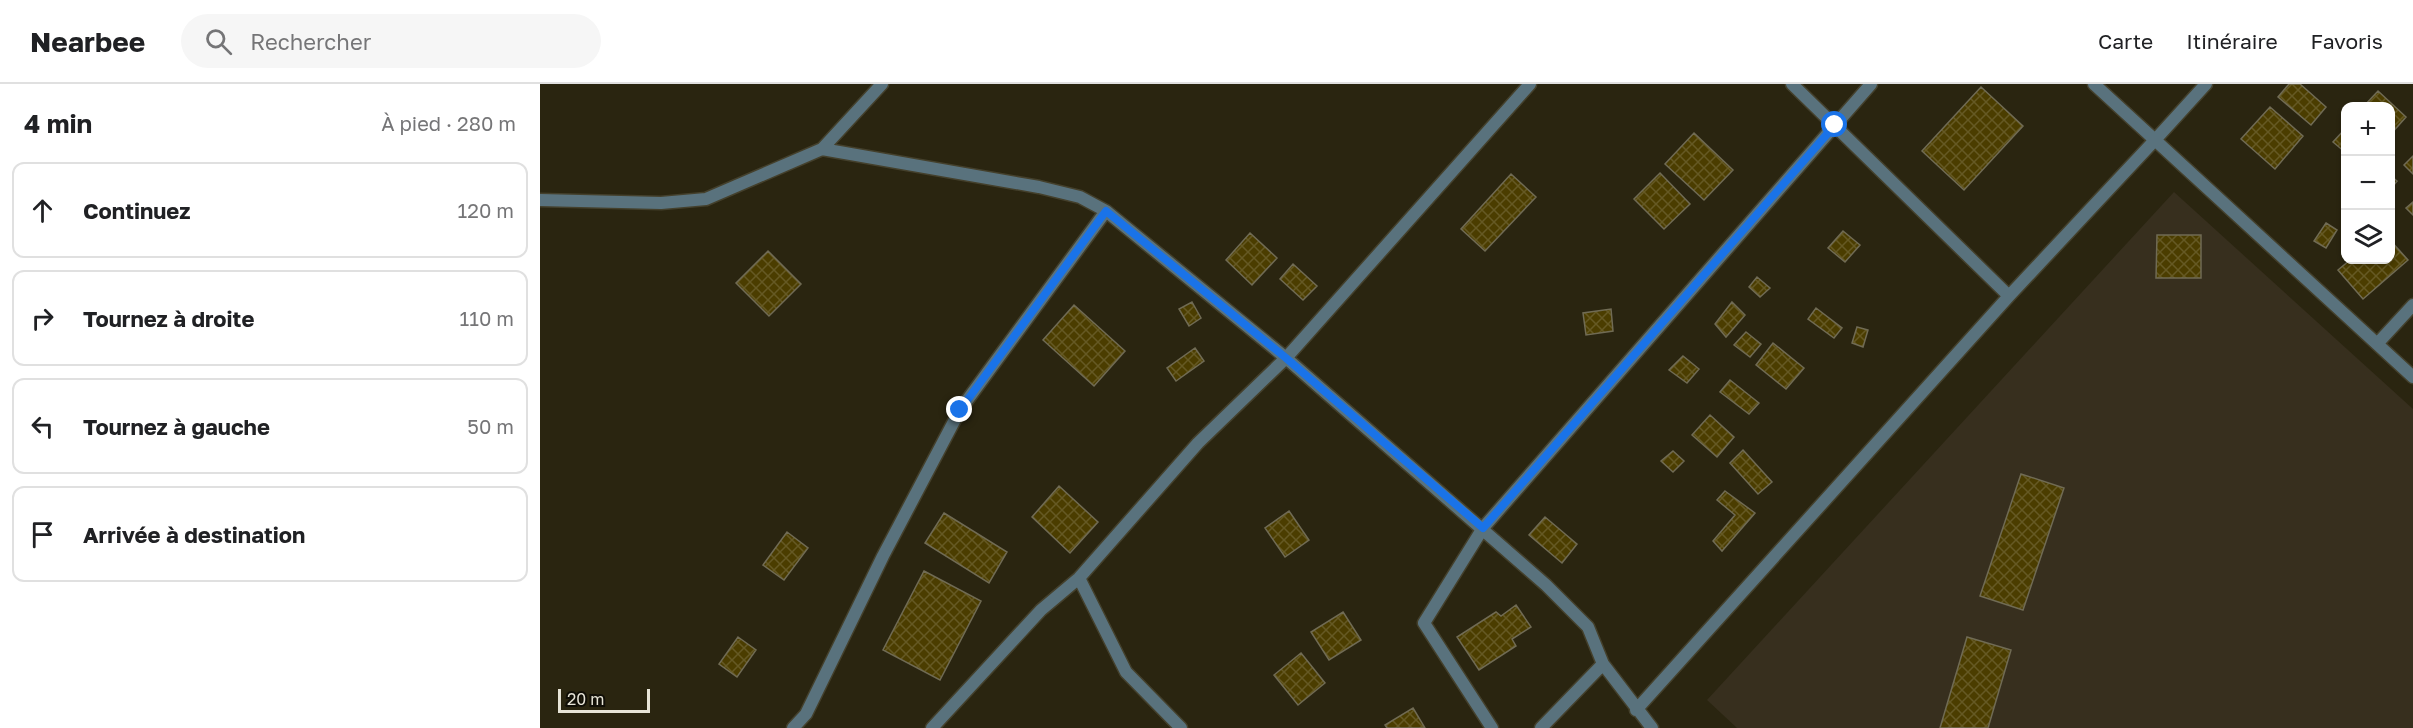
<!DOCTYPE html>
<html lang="fr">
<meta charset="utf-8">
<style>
:root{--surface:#fff;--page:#f6f6f6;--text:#202124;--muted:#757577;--line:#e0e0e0}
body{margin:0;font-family:"Golos Text",sans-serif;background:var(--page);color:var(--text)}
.controls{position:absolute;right:18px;top:18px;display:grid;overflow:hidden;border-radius:12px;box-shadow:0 2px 4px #0004}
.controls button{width:54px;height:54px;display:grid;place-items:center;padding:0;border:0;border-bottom:2px solid var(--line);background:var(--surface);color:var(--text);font:30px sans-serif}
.scale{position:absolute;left:18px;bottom:15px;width:92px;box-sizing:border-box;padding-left:6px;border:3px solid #e7e4d7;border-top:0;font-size:16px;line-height:21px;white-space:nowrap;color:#e7e4d7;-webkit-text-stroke:4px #100e06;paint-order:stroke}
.stop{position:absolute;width:18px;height:18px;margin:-14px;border:4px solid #1a73e8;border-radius:50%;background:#fff}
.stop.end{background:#1a73e8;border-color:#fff;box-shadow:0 2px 6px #0008}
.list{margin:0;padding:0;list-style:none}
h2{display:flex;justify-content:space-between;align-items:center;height:78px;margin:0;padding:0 24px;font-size:26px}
h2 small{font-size:20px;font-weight:400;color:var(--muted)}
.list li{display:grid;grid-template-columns:39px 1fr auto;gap:18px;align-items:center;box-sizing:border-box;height:96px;margin:0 12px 12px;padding:0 12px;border:2px solid var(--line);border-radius:12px}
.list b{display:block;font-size:22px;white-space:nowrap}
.list em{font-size:20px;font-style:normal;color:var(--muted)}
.icon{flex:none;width:33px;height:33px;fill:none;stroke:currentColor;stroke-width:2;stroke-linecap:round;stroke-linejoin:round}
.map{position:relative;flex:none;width:1873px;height:644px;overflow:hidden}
header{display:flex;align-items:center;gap:36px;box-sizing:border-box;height:84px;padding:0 30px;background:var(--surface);border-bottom:2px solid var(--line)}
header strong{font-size:28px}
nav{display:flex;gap:33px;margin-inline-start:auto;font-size:21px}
.search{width:420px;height:54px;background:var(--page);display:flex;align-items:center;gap:15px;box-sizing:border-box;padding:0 21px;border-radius:33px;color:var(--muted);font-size:22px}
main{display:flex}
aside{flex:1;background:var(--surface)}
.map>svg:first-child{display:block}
.education{fill:#372f1e}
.building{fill:url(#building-cross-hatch);stroke:#706b54;stroke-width:1.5}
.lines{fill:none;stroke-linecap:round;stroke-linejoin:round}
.minor-casing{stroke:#44402c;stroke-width:15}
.minor{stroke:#59727d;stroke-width:12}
.route{stroke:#1a73e8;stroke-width:8}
</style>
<header>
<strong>Nearbee</strong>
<div class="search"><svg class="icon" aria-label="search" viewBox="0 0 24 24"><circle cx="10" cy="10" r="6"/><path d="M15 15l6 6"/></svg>Rechercher</div>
<nav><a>Carte</a><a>Itinéraire</a><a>Favoris</a></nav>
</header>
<main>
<aside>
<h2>4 min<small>À pied · 280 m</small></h2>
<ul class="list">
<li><svg class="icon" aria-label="ahead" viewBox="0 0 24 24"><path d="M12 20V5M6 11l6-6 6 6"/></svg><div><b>Continuez</b></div><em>120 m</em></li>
<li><svg class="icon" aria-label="right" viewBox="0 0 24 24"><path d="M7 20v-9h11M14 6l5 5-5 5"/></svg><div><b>Tournez à droite</b></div><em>110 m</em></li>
<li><svg class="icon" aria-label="left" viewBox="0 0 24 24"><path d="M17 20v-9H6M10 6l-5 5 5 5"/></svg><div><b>Tournez à gauche</b></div><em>50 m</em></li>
<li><svg class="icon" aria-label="arrive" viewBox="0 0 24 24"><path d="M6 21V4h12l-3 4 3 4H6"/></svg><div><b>Arrivée à destination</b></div></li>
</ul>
</aside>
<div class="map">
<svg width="1873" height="644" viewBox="0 0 1873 644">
<defs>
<pattern id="building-cross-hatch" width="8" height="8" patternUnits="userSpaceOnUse" patternTransform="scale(1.5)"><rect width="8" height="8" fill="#4b3d00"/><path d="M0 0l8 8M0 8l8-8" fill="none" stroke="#655924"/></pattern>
</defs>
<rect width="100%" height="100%" fill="#2a2510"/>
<path class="education" d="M 1634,108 L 1873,325 L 1873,644 L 1197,644 L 1167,616 Z"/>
<path class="building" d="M 1749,0 L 1760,0 L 1786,23 L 1771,41 L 1738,13 Z
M 1441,3 L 1483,42 L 1424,106 L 1382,67 Z
M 1838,7 L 1866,33 L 1850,51 L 1850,22 L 1824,22 Z
M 1730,23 L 1763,52 L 1735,85 L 1701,55 Z
M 1806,44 L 1806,69 L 1793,58 Z
M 1154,49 L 1193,86 L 1164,116 L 1125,80 Z
M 1873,72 L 1873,90 L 1864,81 Z
M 1120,89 L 1150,120 L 1124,145 L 1094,115 Z
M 971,90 L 996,113 L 945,167 L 921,145 Z
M 1850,91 L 1857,97 L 1850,106 Z
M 1873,118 L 1873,131 L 1866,124 Z
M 1786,139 L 1797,146 L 1786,164 L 1774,157 Z
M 1303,147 L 1320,161 L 1305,178 L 1288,164 Z
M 710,149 L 737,174 L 712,201 L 686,176 Z
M 1617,151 L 1661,151 L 1661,194 L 1616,194 Z
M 1850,156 L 1868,176 L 1823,215 L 1798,186 L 1810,176 L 1850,176 Z
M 228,167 L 261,200 L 229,232 L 196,199 Z
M 753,180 L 777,202 L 763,216 L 740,195 Z
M 1217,193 L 1230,204 L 1220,213 L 1209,203 Z
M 652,218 L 661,234 L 649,242 L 639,225 Z
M 1192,218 L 1205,231 L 1186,253 L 1175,240 Z
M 534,221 L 585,267 L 554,302 L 503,256 Z
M 1276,224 L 1302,244 L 1294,254 L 1268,235 Z
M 1071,225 L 1073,247 L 1046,251 L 1043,229 Z
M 1317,243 L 1328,246 L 1323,263 L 1312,259 Z
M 1206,248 L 1221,260 L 1210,273 L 1194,261 Z
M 1233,259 L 1264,284 L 1246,305 L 1216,281 Z
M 655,264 L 664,277 L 636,297 L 627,284 Z
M 1143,272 L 1159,285 L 1147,299 L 1129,286 Z
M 1190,296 L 1219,319 L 1209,330 L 1180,308 Z
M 1170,331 L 1194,353 L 1177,373 L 1152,351 Z
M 1203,366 L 1232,398 L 1218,410 L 1190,379 Z
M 1133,367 L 1144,377 L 1133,388 L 1121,377 Z
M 1481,390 L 1524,404 L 1483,526 L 1440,512 Z
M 519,402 L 558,438 L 530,469 L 492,433 Z
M 1185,407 L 1215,429 L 1182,467 L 1173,457 L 1195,431 L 1177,416 Z
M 749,427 L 769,456 L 745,473 L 725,444 Z
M 404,429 L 467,468 L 449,499 L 385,459 Z
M 1005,433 L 1037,460 L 1022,479 L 989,451 Z
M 247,448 L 268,464 L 244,496 L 223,481 Z
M 384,487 L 441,517 L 400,596 L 343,566 Z
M 976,521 L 991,543 L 972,555 L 976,562 L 939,586 L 917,553 L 956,528 L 961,532 Z
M 803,528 L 821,556 L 789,576 L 771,548 Z
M 198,553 L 216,566 L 197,593 L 179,580 Z
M 1427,553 L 1471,566 L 1448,644 L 1400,644 Z
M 761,569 L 785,599 L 758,621 L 734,591 Z
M 873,624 L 885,644 L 847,644 L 845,641 Z"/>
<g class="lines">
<defs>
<path id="minor" d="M 1252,0 L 1469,212
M 1666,0 L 1615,56 L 1873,293
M 282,65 L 499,103 L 540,113 L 566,127 L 746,274 L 1006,501 L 1048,543 L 1063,580 L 1112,644
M 0,116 L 121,119 L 166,115 L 282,65 L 342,0
M 1837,260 L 1873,221
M 539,494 L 586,588 L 641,644
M 1096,626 L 1469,212 L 1615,56 L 1554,0
M 253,644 L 266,630 L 343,472 L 420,326 L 566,127
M 392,644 L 501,526 L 539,494 L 658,359 L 746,274 L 990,0
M 952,644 L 884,539 L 943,444 L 1331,0
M 1001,644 L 1063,580"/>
</defs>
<use href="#minor" class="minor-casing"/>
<use href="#minor" class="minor"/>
</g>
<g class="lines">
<path class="route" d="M 420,326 L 566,127 L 746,274 L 943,444 L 1295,41"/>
</g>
</svg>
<div class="controls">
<button>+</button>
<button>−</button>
<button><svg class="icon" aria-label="layers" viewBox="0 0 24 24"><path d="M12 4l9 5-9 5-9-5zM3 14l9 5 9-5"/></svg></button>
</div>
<div class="scale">20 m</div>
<div class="stop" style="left:1295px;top:41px"></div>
<div class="stop end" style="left:420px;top:326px"></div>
</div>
</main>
